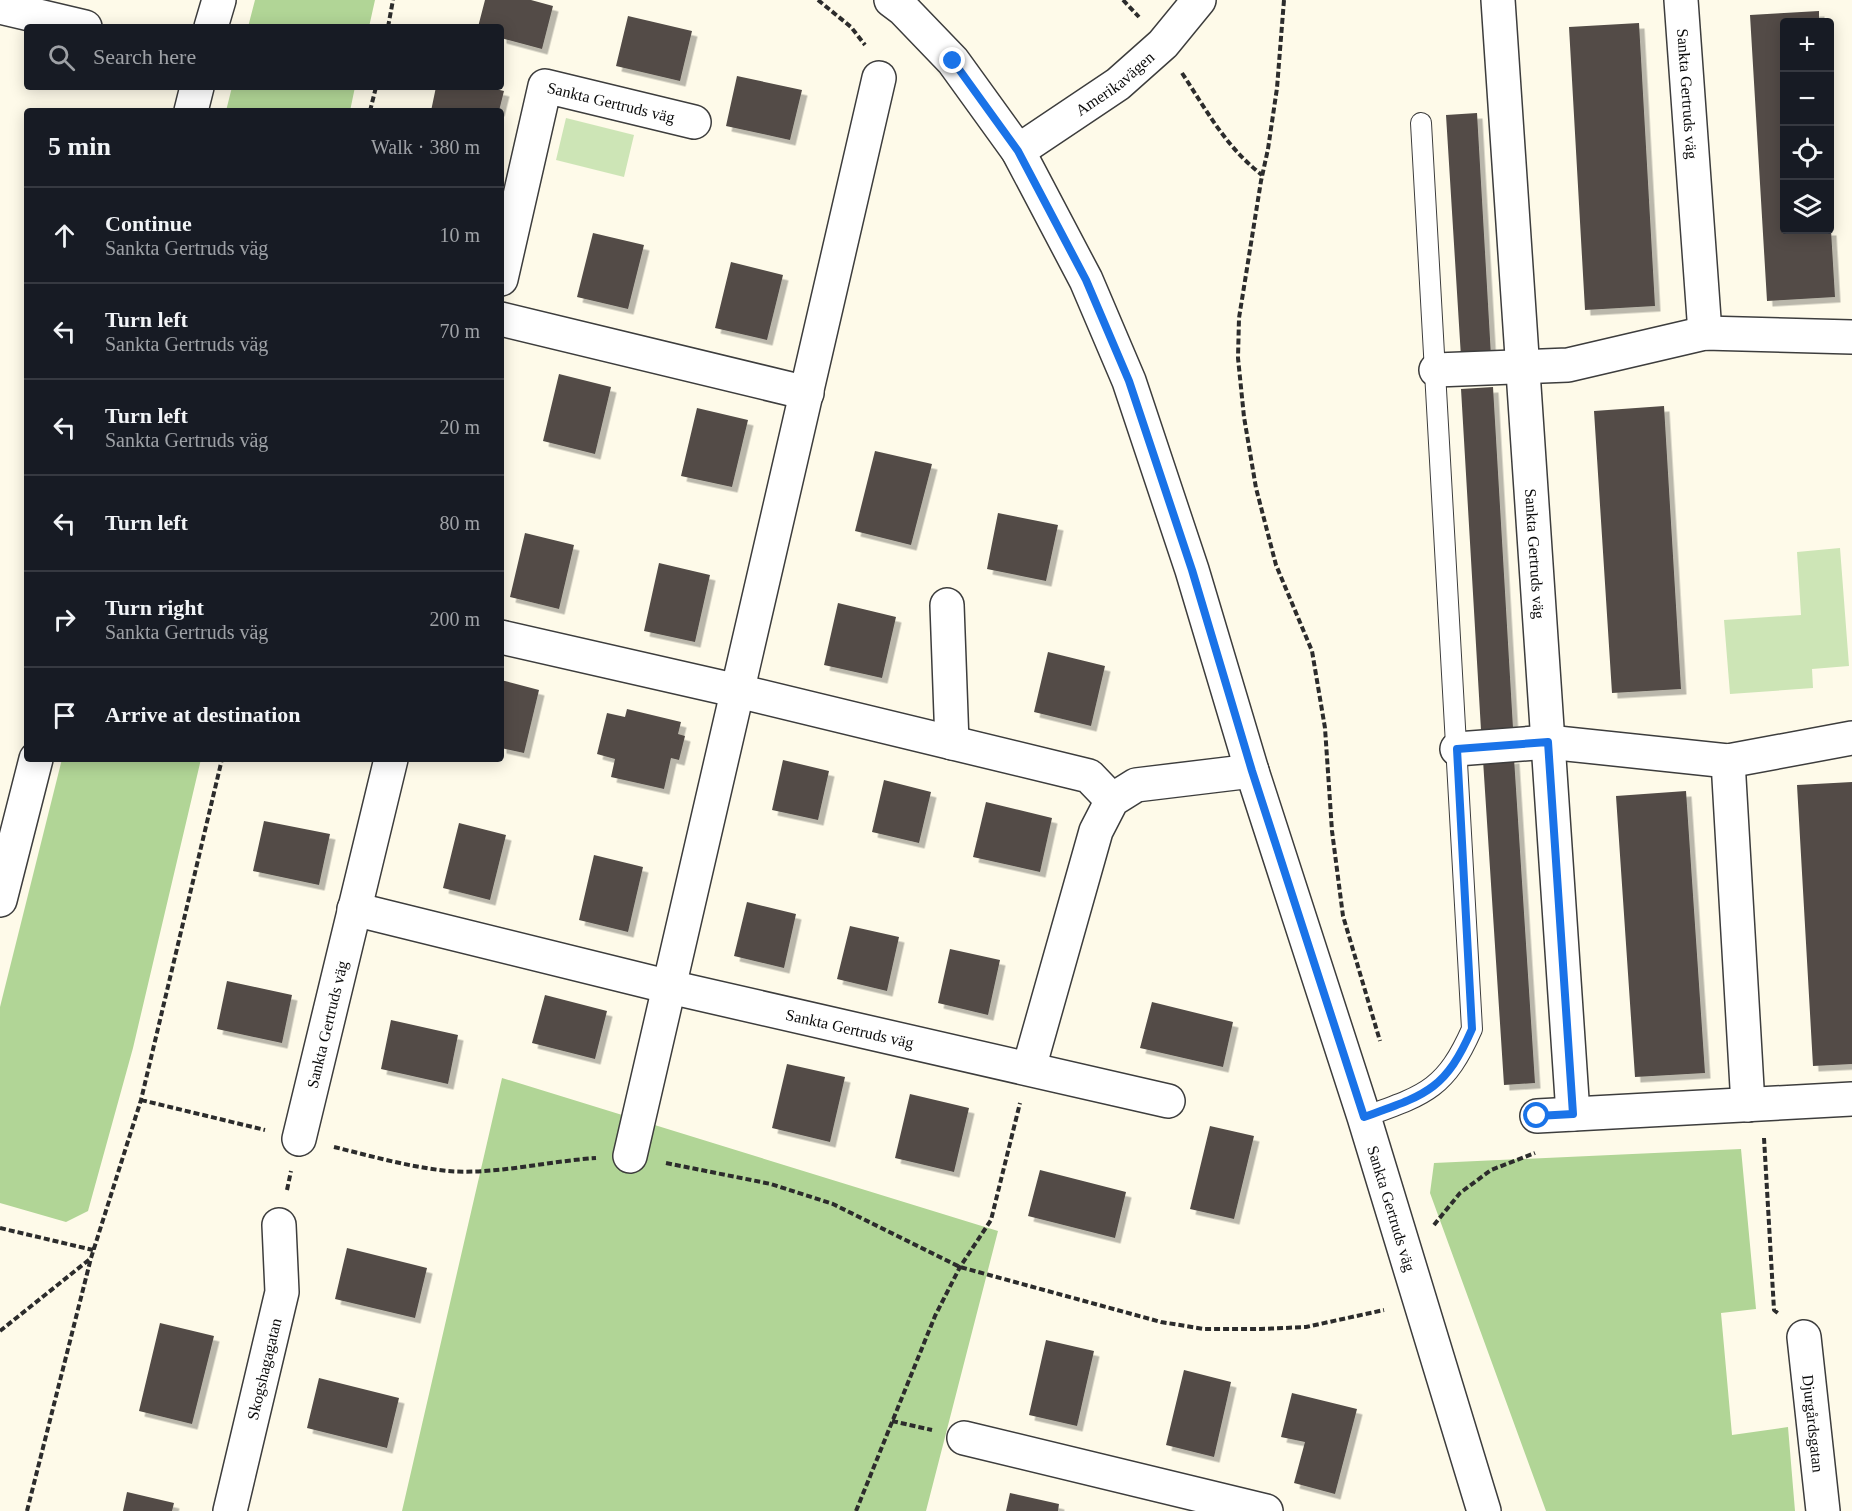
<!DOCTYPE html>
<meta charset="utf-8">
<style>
:root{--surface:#171b24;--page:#20242c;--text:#f1f3f6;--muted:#9ea1a6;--line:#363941}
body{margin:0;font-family:"Times New Roman",serif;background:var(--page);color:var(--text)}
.controls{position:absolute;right:18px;top:18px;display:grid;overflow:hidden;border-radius:6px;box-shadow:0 3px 15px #0003}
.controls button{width:54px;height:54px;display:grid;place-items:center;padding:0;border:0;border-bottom:2px solid var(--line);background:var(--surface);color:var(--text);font:30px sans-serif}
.stop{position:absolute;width:18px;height:18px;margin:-14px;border:4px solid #1a73e8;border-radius:50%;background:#fff}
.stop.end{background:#1a73e8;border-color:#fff;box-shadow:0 2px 6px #0008}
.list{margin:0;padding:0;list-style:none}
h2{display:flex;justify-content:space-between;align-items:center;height:78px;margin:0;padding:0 24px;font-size:26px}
h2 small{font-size:20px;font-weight:400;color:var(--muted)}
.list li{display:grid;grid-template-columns:39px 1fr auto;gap:18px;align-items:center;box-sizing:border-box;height:96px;padding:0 24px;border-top:2px solid var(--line)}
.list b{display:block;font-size:22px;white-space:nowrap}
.list p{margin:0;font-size:20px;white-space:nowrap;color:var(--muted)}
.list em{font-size:20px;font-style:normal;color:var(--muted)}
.icon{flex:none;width:33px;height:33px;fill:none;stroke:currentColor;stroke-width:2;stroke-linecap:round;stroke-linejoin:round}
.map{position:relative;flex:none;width:1852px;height:1511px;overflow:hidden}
.search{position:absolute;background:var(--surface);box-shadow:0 3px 15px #0003;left:24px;top:24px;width:480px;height:66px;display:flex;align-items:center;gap:15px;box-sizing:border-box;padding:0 21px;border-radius:6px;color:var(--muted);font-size:22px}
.panel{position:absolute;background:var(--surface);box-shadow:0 3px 15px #0003;left:24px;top:108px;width:480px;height:654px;border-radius:6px}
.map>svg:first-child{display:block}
.green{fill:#cde5b6}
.forest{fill:#b1d596}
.building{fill:#524c47;filter:url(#shadow)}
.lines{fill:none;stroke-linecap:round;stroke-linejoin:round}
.service-casing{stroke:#3d3d3d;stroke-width:22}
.minor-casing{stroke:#3d3d3d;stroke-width:36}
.tertiary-casing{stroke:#3d3d3d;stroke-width:36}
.path{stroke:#2c2c2c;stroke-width:4;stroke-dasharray:6 3;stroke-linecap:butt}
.service{stroke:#fff;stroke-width:20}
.minor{stroke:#fff;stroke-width:33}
.tertiary{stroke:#fff;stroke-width:33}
.route{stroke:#1a73e8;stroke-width:8}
.labels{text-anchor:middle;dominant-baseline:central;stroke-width:6;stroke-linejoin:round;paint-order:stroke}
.street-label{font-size:16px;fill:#0a0a0a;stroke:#fff}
</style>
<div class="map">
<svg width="1852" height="1511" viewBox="0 0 1852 1511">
<defs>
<filter id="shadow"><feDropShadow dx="5.5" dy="5.5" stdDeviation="0" flood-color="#0004"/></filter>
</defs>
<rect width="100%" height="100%" fill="#fefae9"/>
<path class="green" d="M 566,118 L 634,135 L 624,177 L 556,160 Z
M 1840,548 L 1849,666 L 1812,669 L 1813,688 L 1730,694 L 1724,620 L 1801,615 L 1797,552 Z"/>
<path class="forest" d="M 255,0 L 375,0 L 369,27 L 248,27 Z
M 232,87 L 355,87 L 350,111 L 226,111 Z
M 62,759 L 201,759 L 133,1048 L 88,1211 L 66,1222 L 0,1203 L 0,1007 Z
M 502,1078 L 998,1231 L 926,1511 L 402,1511 Z
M 1741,1149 L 1756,1309 L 1721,1313 L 1732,1435 L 1788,1427 L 1795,1511 L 1546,1511 L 1430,1193 L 1434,1163 Z"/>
<path class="building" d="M 485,0 L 531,0 L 553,6 L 542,49 L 501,38 L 501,27 L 478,27 Z
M 1819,11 L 1819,22 L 1784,22 L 1784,230 L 1831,230 L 1835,297 L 1767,301 L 1750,15 Z
M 628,16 L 692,31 L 680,81 L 616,66 Z
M 1639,23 L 1655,306 L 1585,310 L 1569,27 Z
M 737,76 L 802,90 L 790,140 L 726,126 Z
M 436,87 L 487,87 L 504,91 L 499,111 L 431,111 Z
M 1477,113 L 1491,356 L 1461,357 L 1446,115 Z
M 593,233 L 644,245 L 628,309 L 577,297 Z
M 731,262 L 783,275 L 767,340 L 715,328 Z
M 559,374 L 611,387 L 595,454 L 543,441 Z
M 1493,387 L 1513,728 L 1481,730 L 1461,389 Z
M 1664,406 L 1681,689 L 1612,693 L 1594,411 Z
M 697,408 L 748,420 L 732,487 L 681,476 Z
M 875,451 L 932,464 L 911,545 L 855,531 Z
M 998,513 L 1058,525 L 1046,581 L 987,569 Z
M 525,533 L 574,545 L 559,609 L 510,597 Z
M 659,563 L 710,575 L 695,642 L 644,631 Z
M 838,603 L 896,617 L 882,678 L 824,665 Z
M 1048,652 L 1105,666 L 1091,726 L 1034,712 Z
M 501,680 L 539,690 L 524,753 L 501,748 Z
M 627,709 L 681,722 L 678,734 L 685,736 L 679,760 L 671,758 L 664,789 L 611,777 L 615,759 L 597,754 L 607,713 L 625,717 Z
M 1514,758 L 1535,1083 L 1504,1085 L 1483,760 Z
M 783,760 L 829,771 L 818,820 L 772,810 Z
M 884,780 L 931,792 L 919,843 L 872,832 Z
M 1852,782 L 1852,1064 L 1813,1066 L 1797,785 Z
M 1686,791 L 1705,1073 L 1635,1077 L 1616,796 Z
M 986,802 L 1052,818 L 1040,872 L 973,857 Z
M 264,821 L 330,834 L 319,885 L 253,871 Z
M 459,823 L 506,835 L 490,900 L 443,888 Z
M 594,855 L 643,867 L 628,932 L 579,920 Z
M 747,902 L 796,914 L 784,968 L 734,956 Z
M 850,926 L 899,937 L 887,991 L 837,979 Z
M 950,949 L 1000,960 L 988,1015 L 938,1003 Z
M 227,981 L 292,995 L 282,1043 L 217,1029 Z
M 545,995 L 607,1011 L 595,1059 L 532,1043 Z
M 1152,1002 L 1233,1022 L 1223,1067 L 1140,1048 Z
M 391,1020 L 458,1035 L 448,1084 L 381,1069 Z
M 787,1064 L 845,1077 L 830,1142 L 772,1128 Z
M 910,1094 L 969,1108 L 954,1172 L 895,1158 Z
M 1210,1126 L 1254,1136 L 1234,1219 L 1190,1209 Z
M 1040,1170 L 1126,1192 L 1115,1238 L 1028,1216 Z
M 347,1248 L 427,1268 L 415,1318 L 335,1299 Z
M 160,1323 L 214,1336 L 192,1424 L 139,1411 Z
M 1046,1340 L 1094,1351 L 1077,1426 L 1029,1415 Z
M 1184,1370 L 1231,1382 L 1214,1457 L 1166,1445 Z
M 319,1378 L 399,1398 L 387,1448 L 307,1428 Z
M 1292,1393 L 1357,1409 L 1335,1494 L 1294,1483 L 1305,1442 L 1281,1437 Z
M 127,1492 L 174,1503 L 172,1511 L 123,1511 Z
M 1010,1493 L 1059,1504 L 1058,1511 L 1006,1511 Z"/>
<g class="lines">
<defs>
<path id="service" d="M 1364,1117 C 1425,1095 1445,1090 1472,1029 L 1421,123"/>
<g id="minor">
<path id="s1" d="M 891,0 L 903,9 L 953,61 L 1018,151 L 1086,280 L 1129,381 L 1192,570 L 1252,771 L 1364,1117 L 1484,1511"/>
<path id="s2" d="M 1498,0 L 1573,1114"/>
<path id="s3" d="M 1681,0 L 1705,333"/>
<path d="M 0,7 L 85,27"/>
<path id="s4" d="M 1018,151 L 1118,84 L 1163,44 L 1199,0"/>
<path id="s5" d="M 501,279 L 545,86 L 694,122"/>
<path d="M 501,319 L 807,393"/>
<path d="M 1436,370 L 1568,365 L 1705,333 L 1852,337"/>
<path d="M 947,605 L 952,743"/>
<path d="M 501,637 L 738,691 L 1089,776 L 1112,800"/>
<path d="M 1457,749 L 1548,742 L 1728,761 L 1852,738"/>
<path d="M 1728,761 L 1748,1105"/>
<path id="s6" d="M 354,909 L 670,987 L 1168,1101"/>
<path d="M 1029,1068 L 1096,831 L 1112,800 L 1136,785 L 1252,771"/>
<path d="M 1537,1116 L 1852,1099"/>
<path id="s7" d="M 299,1139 L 391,759"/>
<path d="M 630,1156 L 879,78"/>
<path id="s8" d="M 1804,1337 L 1823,1511"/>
<path d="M 964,1438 L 1266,1511"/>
<path id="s9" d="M 230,1511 L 282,1292 L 279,1225"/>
</g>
<path id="tertiary" d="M 211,27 L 219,0
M 191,111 L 197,87
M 0,900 L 36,759"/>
</defs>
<use href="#service" class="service-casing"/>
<use href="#minor" class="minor-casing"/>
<use href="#tertiary" class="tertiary-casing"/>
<path class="path" d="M 818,0 L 851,27 L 865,45
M 1123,0 L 1139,17
M 1284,0 L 1277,88 L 1268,149 L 1261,181 L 1239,318 L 1238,358 L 1244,417 L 1256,488 L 1276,565 L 1312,651 L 1325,728 L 1332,831 L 1343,916 L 1380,1041
M 388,27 L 393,0
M 1182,73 C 1207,111 1225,146 1262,175
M 370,111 L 376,87
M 141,1100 L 265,1130
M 1764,1138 L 1774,1310 L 1779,1314
M 334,1147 C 371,1156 409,1167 448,1171 C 494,1175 549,1161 596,1158
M 666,1163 L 771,1184 L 833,1204 L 960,1267 L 1161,1322 L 1204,1329 L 1261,1329 L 1306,1327 L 1384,1310
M 287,1190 L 291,1171
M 1434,1225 L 1460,1193 L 1491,1170 L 1535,1153
M 0,1228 L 93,1250
M 0,1331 L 90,1259
M 892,1421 L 932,1430
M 27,1511 L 91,1258 L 141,1100 L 222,759
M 856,1511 L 935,1316 L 960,1267 L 991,1220 L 1020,1103"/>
<use href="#service" class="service"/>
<use href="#minor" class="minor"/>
<use href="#tertiary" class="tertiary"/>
</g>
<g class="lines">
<path class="route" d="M 953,61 L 1018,151 L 1086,280 L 1129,381 L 1192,570 L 1252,771 L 1364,1117 C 1425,1095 1445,1091 1472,1029 L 1457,749 L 1548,742 L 1573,1114 L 1537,1116"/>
</g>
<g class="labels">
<g class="street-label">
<text stroke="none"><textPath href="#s4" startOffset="118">Amerikavägen</textPath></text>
<text stroke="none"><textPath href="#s3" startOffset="94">Sankta Gertruds väg</textPath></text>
<text stroke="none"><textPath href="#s5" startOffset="266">Sankta Gertruds väg</textPath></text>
<text stroke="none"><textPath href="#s2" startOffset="555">Sankta Gertruds väg</textPath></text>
<text stroke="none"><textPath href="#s7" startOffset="118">Sankta Gertruds väg</textPath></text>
<text stroke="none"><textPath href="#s6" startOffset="510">Sankta Gertruds väg</textPath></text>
<text stroke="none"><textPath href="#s1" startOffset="1322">Sankta Gertruds väg</textPath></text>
<text stroke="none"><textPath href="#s9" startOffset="146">Skogshagagatan</textPath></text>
<text stroke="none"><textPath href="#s8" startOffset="87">Djurgårdsgatan</textPath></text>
</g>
</g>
</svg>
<div class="controls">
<button>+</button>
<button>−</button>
<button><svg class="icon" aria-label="locate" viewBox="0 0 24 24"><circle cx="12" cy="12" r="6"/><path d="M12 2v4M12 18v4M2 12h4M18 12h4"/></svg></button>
<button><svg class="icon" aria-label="layers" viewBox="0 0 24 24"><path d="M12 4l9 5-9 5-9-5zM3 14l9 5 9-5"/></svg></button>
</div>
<div class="stop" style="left:1537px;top:1116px"></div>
<div class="stop end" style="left:953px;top:61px"></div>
<div class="search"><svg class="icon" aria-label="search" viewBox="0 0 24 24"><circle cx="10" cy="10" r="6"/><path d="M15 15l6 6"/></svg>Search here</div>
<section class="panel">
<h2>5 min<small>Walk · 380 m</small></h2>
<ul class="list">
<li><svg class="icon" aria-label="ahead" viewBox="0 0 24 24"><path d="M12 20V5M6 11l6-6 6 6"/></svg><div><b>Continue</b><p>Sankta Gertruds väg</p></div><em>10 m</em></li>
<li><svg class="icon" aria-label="left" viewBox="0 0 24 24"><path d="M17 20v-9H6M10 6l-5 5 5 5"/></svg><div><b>Turn left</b><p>Sankta Gertruds väg</p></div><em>70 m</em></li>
<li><svg class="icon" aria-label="left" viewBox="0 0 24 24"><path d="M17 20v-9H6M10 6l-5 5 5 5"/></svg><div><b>Turn left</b><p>Sankta Gertruds väg</p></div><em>20 m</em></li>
<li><svg class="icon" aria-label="left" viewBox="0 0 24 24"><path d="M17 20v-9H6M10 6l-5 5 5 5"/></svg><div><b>Turn left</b></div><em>80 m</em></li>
<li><svg class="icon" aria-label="right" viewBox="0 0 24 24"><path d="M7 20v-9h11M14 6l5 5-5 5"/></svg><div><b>Turn right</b><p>Sankta Gertruds väg</p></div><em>200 m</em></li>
<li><svg class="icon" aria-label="arrive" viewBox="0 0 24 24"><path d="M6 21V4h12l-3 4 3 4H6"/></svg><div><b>Arrive at destination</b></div></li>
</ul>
</section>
</div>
